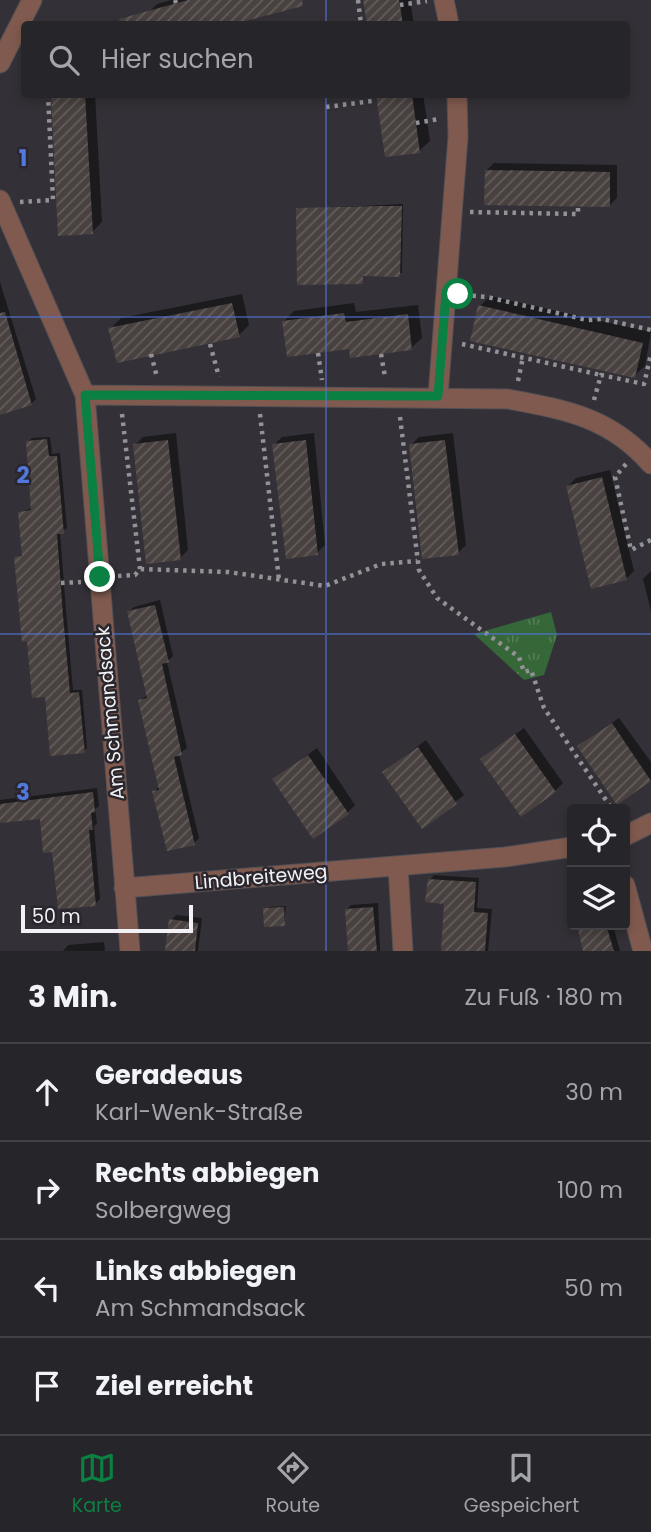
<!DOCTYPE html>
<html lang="de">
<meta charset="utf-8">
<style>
:root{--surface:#262529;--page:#323135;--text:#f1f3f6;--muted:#a4a5a8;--line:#424246;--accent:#0b8043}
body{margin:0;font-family:Poppins,sans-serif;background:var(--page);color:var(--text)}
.controls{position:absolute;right:21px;bottom:21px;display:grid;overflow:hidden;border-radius:7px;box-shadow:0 4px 10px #0003}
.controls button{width:63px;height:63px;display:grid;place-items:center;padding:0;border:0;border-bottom:2px solid var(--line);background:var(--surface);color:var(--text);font:35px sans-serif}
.scale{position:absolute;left:21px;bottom:18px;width:172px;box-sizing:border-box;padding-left:7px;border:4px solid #f2f1f5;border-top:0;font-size:19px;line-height:24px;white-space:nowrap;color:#f2f1f5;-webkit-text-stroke:5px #29272d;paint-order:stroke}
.stop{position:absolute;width:21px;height:21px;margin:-16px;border:5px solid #0b8043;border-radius:50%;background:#fff}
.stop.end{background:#0b8043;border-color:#fff;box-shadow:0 2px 7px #0008}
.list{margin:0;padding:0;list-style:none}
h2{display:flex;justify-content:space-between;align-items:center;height:91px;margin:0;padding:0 28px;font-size:30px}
h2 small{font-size:23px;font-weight:400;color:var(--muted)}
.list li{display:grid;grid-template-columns:46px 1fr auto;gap:21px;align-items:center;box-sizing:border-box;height:98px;padding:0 28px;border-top:2px solid var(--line)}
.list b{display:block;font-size:26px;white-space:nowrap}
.list p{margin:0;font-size:23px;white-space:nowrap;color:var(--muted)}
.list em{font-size:23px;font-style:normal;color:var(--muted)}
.icon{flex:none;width:38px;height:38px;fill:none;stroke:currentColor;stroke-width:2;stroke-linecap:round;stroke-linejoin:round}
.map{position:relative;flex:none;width:651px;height:951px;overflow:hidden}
.search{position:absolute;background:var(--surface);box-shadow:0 4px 10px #0003;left:21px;right:21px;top:21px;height:77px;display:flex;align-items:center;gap:18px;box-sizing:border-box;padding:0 24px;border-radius:7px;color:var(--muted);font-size:26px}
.sheet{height:483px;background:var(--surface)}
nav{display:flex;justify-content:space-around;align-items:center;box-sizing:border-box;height:98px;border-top:2px solid var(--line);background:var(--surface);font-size:19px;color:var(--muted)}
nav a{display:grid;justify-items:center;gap:4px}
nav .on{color:var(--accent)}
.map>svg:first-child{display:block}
.park{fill:url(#park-tufts)}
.shadow{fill:#0007}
.building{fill:url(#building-hatch)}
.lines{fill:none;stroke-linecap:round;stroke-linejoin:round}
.minor-casing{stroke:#525055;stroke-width:21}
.path{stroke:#939297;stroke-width:4.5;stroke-dasharray:3.5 5;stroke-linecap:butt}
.minor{stroke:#805a4e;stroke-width:19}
.route{stroke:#0b8043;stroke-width:9}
.grid{fill:none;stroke:#5277df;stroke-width:2;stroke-opacity:0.55}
.labels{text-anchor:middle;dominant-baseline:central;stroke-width:5;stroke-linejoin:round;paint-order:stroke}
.street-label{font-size:19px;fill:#f2f1f5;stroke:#29272d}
.grid-label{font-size:23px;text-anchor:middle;font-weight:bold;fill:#5277df;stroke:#29272d;stroke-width:5;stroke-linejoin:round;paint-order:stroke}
</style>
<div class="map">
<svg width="651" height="951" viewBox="0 0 651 951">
<defs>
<pattern id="park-tufts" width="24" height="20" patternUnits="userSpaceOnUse" patternTransform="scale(1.75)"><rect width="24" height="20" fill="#356738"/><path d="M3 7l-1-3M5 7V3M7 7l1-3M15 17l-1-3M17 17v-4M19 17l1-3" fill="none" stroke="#537d55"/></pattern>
<pattern id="building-hatch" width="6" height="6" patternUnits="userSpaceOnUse" patternTransform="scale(1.75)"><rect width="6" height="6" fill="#484140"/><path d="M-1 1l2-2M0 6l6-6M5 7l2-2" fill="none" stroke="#635d5c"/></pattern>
</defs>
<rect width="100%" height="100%" fill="#333137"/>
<path class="park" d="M 551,612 L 557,635 L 544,675 L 524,680 L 474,634 Z"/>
<path class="shadow" d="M 171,0 L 278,0 L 271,13 L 227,24 L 153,24 L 149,12 L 157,4 Z
M 365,0 L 410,0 L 414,24 L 369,24 Z
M 52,94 L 95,94 L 102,222 L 92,232 Z
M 378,94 L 423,94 L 430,141 L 419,151 Z
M 494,163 L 617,165 L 617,198 L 609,206 L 486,171 Z
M 403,204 L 402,273 L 364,274 L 362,282 L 298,209 Z
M 0,282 L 36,399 L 31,404 L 0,409 Z
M 242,294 L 249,325 L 239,335 L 110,329 L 121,318 Z
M 490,296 L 651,332 L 645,366 L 634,376 L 480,306 Z
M 354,303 L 356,312 L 418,305 L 422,338 L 411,348 L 284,321 L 294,311 Z
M 176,433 L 188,550 L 180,558 L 135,445 L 143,437 Z
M 314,433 L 325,545 L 317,553 L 274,445 L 282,437 Z
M 453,433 L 466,545 L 458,553 L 411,445 L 419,437 Z
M 50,437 L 52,454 L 60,453 L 67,528 L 60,532 L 66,610 L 73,690 L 82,690 L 87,748 L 84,751 L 47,695 L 28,640 L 16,558 L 24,554 L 20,512 L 33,508 L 28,442 L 32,438 Z
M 610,470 L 634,571 L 626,579 L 568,486 L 576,478 Z
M 651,571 L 651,611 L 643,579 Z
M 160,600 L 173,656 L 167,662 L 187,748 L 179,754 L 199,838 L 194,843 L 154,792 L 160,786 L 140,700 L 148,695 L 128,612 L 134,607 Z
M 619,718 L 651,762 L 651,780 L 617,802 L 586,740 Z
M 524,728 L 563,783 L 555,791 L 482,759 Z
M 426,740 L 464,795 L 422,827 L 384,772 Z
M 317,748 L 355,805 L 347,813 L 274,779 Z
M 97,788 L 99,806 L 95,809 L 97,823 L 94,826 L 100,899 L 95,904 L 54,850 L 41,817 L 0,822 L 0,800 Z
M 434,875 L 479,878 L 477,908 L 492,909 L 488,951 L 442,951 L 446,902 L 430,880 Z
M 378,903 L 380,951 L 350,951 L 346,910 L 351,905 Z
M 286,906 L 284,924 L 265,909 L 267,907 Z
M 176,915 L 202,918 L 198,951 L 167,951 L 171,920 Z
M 578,925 L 613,925 L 620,951 L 585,951 Z
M 104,942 L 105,951 L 63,951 L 68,945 Z"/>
<path class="building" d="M 188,0 L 302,0 L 303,6 L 234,24 L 120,24 L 119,19 Z
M 363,0 L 399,0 L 403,24 L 367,24 Z
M 51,94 L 85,94 L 93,234 L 58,236 Z
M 376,94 L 412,94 L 420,153 L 385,157 Z
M 485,170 L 610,172 L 610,207 L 484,205 Z
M 380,206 L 402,206 L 400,277 L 363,276 L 363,284 L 297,285 L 296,208 Z
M 232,303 L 240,337 L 117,363 L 108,328 Z
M 478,305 L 643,343 L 635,378 L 470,341 Z
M 5,312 L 32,405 L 0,415 L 0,313 Z
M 344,313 L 346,322 L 408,314 L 412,350 L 350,358 L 349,349 L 287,357 L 282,321 Z
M 47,439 L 49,456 L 57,456 L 64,534 L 57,534 L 63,615 L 70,693 L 79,692 L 85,753 L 50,756 L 45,697 L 32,698 L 27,641 L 22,642 L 14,557 L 22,556 L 18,512 L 31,510 L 26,441 Z
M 168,440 L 181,560 L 146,564 L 133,444 Z
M 306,440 L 318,555 L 286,559 L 272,444 Z
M 445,440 L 459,555 L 422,559 L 409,444 Z
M 602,477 L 627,580 L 591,589 L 566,486 Z
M 155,605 L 169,662 L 162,664 L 182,755 L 174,757 L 195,845 L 167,851 L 152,791 L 159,790 L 138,700 L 147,698 L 127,611 Z
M 612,723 L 651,781 L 617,805 L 577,746 Z
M 515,734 L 556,792 L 521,817 L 480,759 Z
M 418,747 L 457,804 L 422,829 L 382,772 Z
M 308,755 L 349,814 L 313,839 L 272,779 Z
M 93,792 L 95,812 L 91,813 L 93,830 L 89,830 L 96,906 L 58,909 L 52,852 L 43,853 L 40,819 L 0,823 L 0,804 Z
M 428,879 L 476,882 L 474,912 L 488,913 L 485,951 L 441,951 L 444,904 L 425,902 Z
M 284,907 L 285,926 L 264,927 L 263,908 Z
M 373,907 L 377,951 L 348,951 L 345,909 Z
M 169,919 L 198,923 L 195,951 L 165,951 Z
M 577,925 L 606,925 L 614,951 L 583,951 Z"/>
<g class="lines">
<defs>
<path id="minor" d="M 444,0 L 449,24
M 0,63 L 32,0
M 0,200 L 85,395 L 130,951
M 85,395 L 508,399 C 566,410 610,417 651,464
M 438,396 L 458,137 L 457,94
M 625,836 L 651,823
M 398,866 L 403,951
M 625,885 L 643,951
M 124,888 L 505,857 L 572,847"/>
</defs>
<use href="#minor" class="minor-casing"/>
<path class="path" d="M 175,0 L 176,3
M 358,0 L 361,24
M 400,5 L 427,1
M 326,107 L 372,101 L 371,94
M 416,123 L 439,119
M 20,202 L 53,200 L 48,94
M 470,212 L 578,214 L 578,207
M 464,295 L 487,297 L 587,320 L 602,319 L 651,330
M 210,344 L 219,377
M 462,344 L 601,375
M 318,353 L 322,380
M 151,354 L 157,377
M 381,354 L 385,377
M 518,381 L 523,357
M 594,400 L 601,375 L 644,384 L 651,354
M 122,414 L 140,569
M 260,414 L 279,580
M 400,417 L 419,570 L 437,598 L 519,657 L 524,672 L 531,670 L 544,708 L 612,809
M 626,464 L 615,477 L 631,550 L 651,540
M 118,576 L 135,575 L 140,569 L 228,572 L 325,586 L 381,564 L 417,561
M 61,583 L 81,582"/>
<use href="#minor" class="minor"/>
</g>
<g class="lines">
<path class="route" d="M 100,577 L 85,395 L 438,396 L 446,292 L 458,294"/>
</g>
<path class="grid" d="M 326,0 L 326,24M 326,94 L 326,951M 0,317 L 651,317M 0,634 L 651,634"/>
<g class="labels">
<g class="street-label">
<text transform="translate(110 713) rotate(-95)">Am Schmandsack</text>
<text transform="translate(261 877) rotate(-5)">Lindbreiteweg</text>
</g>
</g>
<g class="grid-label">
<text x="23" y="166">1</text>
<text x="23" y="483">2</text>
<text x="23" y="800">3</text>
</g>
</svg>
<div class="controls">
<button><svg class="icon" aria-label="locate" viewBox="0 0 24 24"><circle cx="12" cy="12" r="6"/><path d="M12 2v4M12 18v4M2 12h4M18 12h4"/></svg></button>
<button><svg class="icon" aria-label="layers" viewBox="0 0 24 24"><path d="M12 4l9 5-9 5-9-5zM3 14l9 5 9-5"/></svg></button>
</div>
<div class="scale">50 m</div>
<div class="stop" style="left:458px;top:294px"></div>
<div class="stop end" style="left:100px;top:577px"></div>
<div class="search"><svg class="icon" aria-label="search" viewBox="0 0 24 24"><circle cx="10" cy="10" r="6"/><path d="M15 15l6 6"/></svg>Hier suchen</div>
</div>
<section class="sheet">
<h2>3 Min.<small>Zu Fuß · 180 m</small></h2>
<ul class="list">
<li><svg class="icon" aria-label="ahead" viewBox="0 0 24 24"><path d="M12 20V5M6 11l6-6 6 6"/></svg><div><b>Geradeaus</b><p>Karl-Wenk-Straße</p></div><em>30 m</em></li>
<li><svg class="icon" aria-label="right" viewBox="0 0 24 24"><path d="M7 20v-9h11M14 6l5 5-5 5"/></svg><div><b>Rechts abbiegen</b><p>Solbergweg</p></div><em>100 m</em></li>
<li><svg class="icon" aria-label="left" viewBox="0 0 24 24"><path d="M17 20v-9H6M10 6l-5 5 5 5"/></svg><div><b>Links abbiegen</b><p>Am Schmandsack</p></div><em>50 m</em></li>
<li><svg class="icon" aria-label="arrive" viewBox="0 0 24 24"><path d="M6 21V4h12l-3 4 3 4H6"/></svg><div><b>Ziel erreicht</b></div></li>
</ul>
</section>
<nav>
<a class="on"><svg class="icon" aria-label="map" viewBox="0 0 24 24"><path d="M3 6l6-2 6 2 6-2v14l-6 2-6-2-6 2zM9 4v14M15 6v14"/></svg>Karte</a>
<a><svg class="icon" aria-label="directions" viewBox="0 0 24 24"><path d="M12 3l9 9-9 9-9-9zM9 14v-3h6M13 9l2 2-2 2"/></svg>Route</a>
<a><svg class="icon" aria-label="saved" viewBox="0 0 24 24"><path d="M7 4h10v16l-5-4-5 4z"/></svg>Gespeichert</a>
</nav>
